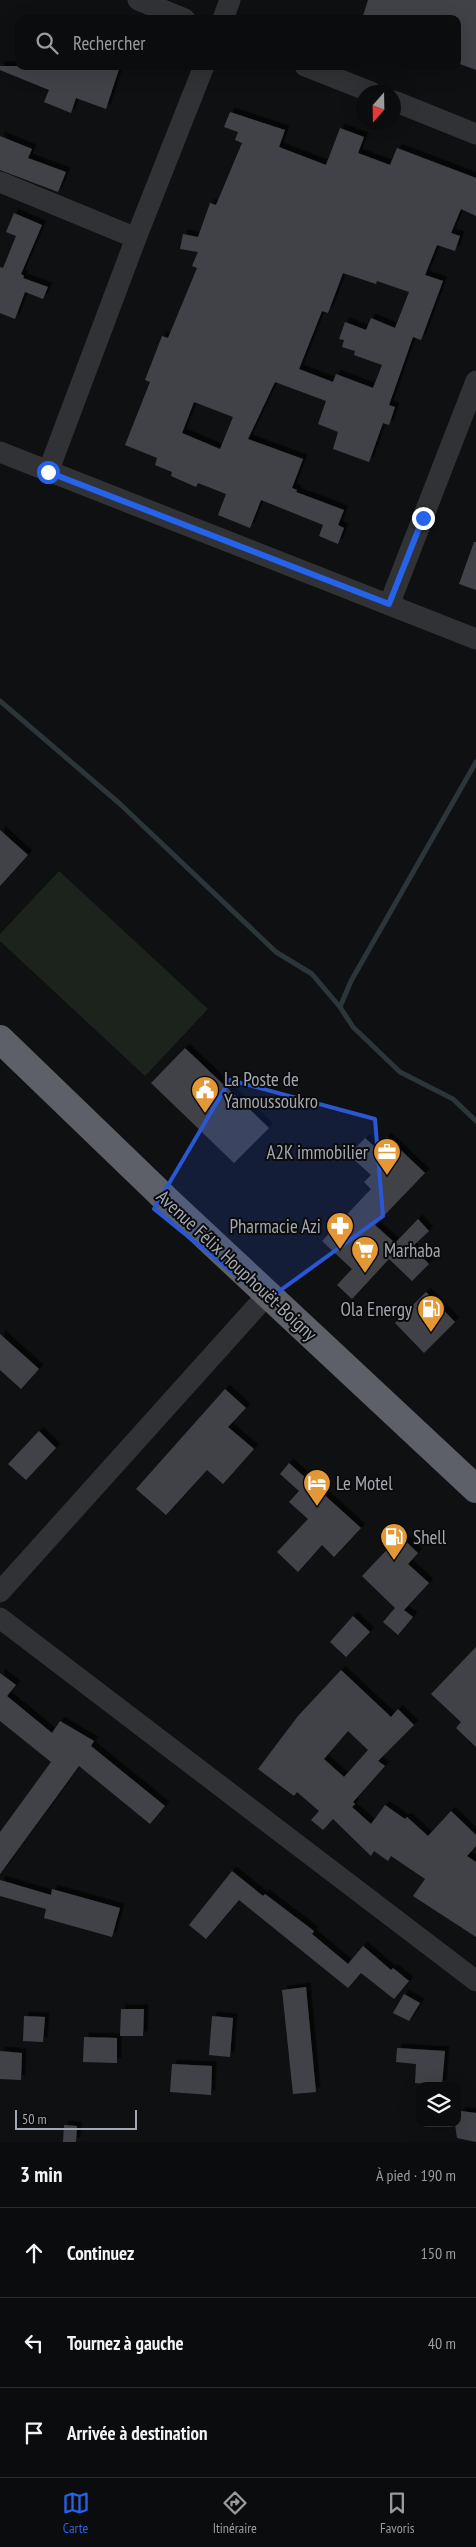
<!DOCTYPE html>
<html lang="fr">
<meta charset="utf-8">
<style>
:root{--surface:#0b0c0d;--page:#191a1b;--text:#f1f3f6;--muted:#9a9b9d;--line:#2b2c2e;--accent:#2563eb}
body{margin:0;font-family:"PT Sans Narrow",sans-serif;background:var(--page);color:var(--text)}
.controls{position:absolute;right:15px;bottom:15px;display:grid;overflow:hidden;border-radius:10px;box-shadow:0 5px 20px #0002}
.controls button{width:45px;height:45px;display:grid;place-items:center;padding:0;border:0;border-bottom:1px solid var(--line);background:var(--surface);color:var(--text);font:25px sans-serif}
.compass{position:absolute;left:356px;top:85px;width:45px;height:45px;border-radius:50%;background:var(--surface);box-shadow:0 5px 20px #0002;rotate:200deg}
.scale{position:absolute;left:15px;bottom:12px;width:122px;box-sizing:border-box;padding-left:5px;border:2px solid #a2a8b1;border-top:0;font-size:14px;line-height:18px;white-space:nowrap;color:#a2a8b1;-webkit-text-stroke:4px #0b0b0c;paint-order:stroke}
.stop{position:absolute;width:15px;height:15px;margin:-11px;border:4px solid #2563eb;border-radius:50%;background:#fff}
.stop.end{background:#2563eb;border-color:#fff;box-shadow:0 1px 5px #0008}
.list{margin:0;padding:0;list-style:none}
h2{display:flex;justify-content:space-between;align-items:center;height:65px;margin:0;padding:0 20px;font-size:21px}
h2 small{font-size:16px;font-weight:400;color:var(--muted)}
.list li{display:grid;grid-template-columns:32px 1fr auto;gap:15px;align-items:center;box-sizing:border-box;height:90px;padding:0 20px;border-top:1px solid var(--line)}
.list b{display:block;font-size:19px;white-space:nowrap}
.list em{font-size:16px;font-style:normal;color:var(--muted)}
.icon{flex:none;width:28px;height:28px;fill:none;stroke:currentColor;stroke-width:2;stroke-linecap:round;stroke-linejoin:round}
.map{position:relative;flex:none;width:476px;height:2142px;overflow:hidden}
.search{position:absolute;background:var(--surface);box-shadow:0 5px 20px #0002;left:15px;right:15px;top:15px;height:55px;display:flex;align-items:center;gap:12px;box-sizing:border-box;padding:0 18px;border-radius:10px;color:var(--muted);font-size:19px}
.sheet{height:335px;background:var(--surface)}
nav{display:flex;justify-content:space-around;align-items:center;box-sizing:border-box;height:70px;border-top:1px solid var(--line);background:var(--surface);font-size:14px;color:var(--muted)}
nav a{display:grid;justify-items:center;gap:2px}
nav .on{color:var(--accent)}
.map>svg:first-child{display:block}
.green{fill:#1c231d}
.lines{fill:none;stroke-linecap:round;stroke-linejoin:round}
.stream{stroke:#2c353a;stroke-width:5}
.building{fill:#414347;fill-rule:evenodd;filter:url(#shadow)}
.minor{stroke:#313235;stroke-width:21}
.highway{stroke:#5d6066;stroke-width:28}
.route{stroke:#2563eb;stroke-width:6}
.marked{fill:#2a57d4;fill-opacity:0.2;stroke:#2a57d4;stroke-width:4;stroke-linejoin:round}
.labels{text-anchor:middle;dominant-baseline:central;stroke-width:4;stroke-linejoin:round;paint-order:stroke}
.poi-label{font-size:19px;fill:#a2a8b1;stroke:#0b0b0c;text-anchor:start}
.street-label{font-size:19px;fill:#a2a8b1;stroke:#0b0b0c}
</style>
<div class="map">
<svg width="476" height="2142" viewBox="0 0 476 2142">
<defs>
<filter id="shadow"><feDropShadow dx="4.5" dy="-4.5" stdDeviation="0" flood-color="#0009"/></filter>
</defs>
<rect width="100%" height="100%" fill="#0f1011"/>
<path class="green" d="M 59,871 L 208,1009 L 145,1076 L 0,941 L 0,934 Z"/>
<g class="lines">
<path class="stream" d="M 0,701 L 119,803 L 276,952 L 312,974 L 340,1007 L 353,1027 L 400,1072 L 453,1099 L 476,1121
M 340,1007 L 351,981 L 476,762"/>
</g>
<path class="building" d="M 368,0 L 476,0 L 476,70 L 457,63 L 457,19 L 362,19 Z
M 0,66 L 120,66 L 106,109 L 76,98 L 71,113 L 44,102 L 49,90 L 0,70 Z
M 230,112 L 285,130 L 279,147 L 326,165 L 340,128 L 364,137 L 358,153 L 390,165 L 397,148 L 476,178 L 476,216 L 461,209 L 451,233 L 460,236 L 455,251 L 437,245 L 425,275 L 443,281 L 421,340 L 413,337 L 389,405 L 395,407 L 389,425 L 383,423 L 369,462 L 333,449 L 338,432 L 318,424 L 326,401 L 275,382 L 248,439 L 303,459 L 292,488 L 297,490 L 296,492 L 344,510 L 338,525 L 344,528 L 338,544 L 319,536 L 323,525 L 261,500 L 250,528 L 218,515 L 226,494 L 198,483 L 196,487 L 171,476 L 172,472 L 155,465 L 157,458 L 125,445 L 150,382 L 145,380 L 162,336 L 168,338 L 197,268 L 192,266 L 198,252 L 180,249 L 183,234 L 198,237 L 210,203 L 216,205 L 242,143 L 235,140 L 238,132 L 224,127 ZM 343,273 L 376,284 L 377,281 L 409,292 L 395,328 L 371,318 L 366,330 L 345,322 L 339,339 L 344,340 L 342,347 L 355,351 L 354,355 L 382,365 L 373,388 L 336,374 L 333,382 L 299,369 L 322,311 L 328,313 ZM 194,402 L 233,417 L 220,449 L 182,433 Z
M 0,136 L 32,149 L 28,158 L 66,172 L 58,192 L 0,170 Z
M 14,213 L 42,225 L 21,274 L 24,276 L 23,278 L 48,287 L 43,299 L 25,292 L 15,319 L 0,313 L 0,267 L 3,268 L 16,236 L 6,232 Z
M 474,542 L 476,542 L 476,590 L 459,584 Z
M 0,830 L 28,855 L 0,886 Z
M 185,1048 L 269,1128 L 234,1163 L 151,1083 Z
M 387,1137 L 425,1173 L 375,1225 L 395,1243 L 418,1219 L 429,1231 L 412,1247 L 429,1264 L 412,1281 L 389,1259 L 352,1299 L 337,1285 L 352,1269 L 322,1241 L 371,1189 L 364,1182 L 371,1175 L 349,1155 L 365,1138 L 377,1149 Z
M 426,1292 L 455,1322 L 424,1353 L 395,1323 Z
M 0,1334 L 39,1369 L 21,1389 L 0,1370 Z
M 225,1389 L 246,1408 L 228,1427 L 254,1449 L 223,1484 L 207,1470 L 166,1515 L 136,1489 Z
M 39,1431 L 56,1448 L 26,1480 L 8,1464 Z
M 289,1463 L 361,1528 L 334,1557 L 322,1545 L 298,1572 L 277,1552 L 308,1519 L 289,1502 L 299,1491 L 280,1474 Z
M 400,1536 L 418,1553 L 408,1564 L 429,1583 L 404,1610 L 413,1617 L 398,1635 L 383,1622 L 395,1608 L 362,1576 Z
M 353,1616 L 370,1632 L 346,1657 L 330,1642 Z
M 476,1647 L 476,1747 L 456,1728 L 461,1722 L 431,1694 Z
M 341,1670 L 391,1717 L 398,1709 L 414,1725 L 378,1761 L 385,1766 L 353,1802 L 355,1804 L 352,1807 L 371,1824 L 385,1805 L 405,1819 L 407,1817 L 428,1836 L 451,1811 L 476,1835 L 476,1846 L 467,1856 L 476,1862 L 476,1937 L 413,1896 L 425,1879 L 391,1856 L 388,1861 L 374,1851 L 371,1856 L 333,1819 L 323,1830 L 311,1820 L 319,1811 L 297,1792 L 294,1796 L 258,1769 L 298,1716 ZM 348,1731 L 368,1750 L 344,1777 L 324,1759 Z
M 0,1673 L 16,1685 L 7,1696 L 52,1733 L 60,1721 L 94,1741 L 91,1746 L 165,1806 L 150,1824 L 79,1766 L 0,1874 L 0,1832 L 51,1762 L 0,1721 Z
M 232,1871 L 263,1896 L 265,1894 L 314,1931 L 312,1934 L 348,1964 L 363,1946 L 391,1970 L 393,1968 L 409,1981 L 394,1999 L 361,1973 L 348,1988 L 239,1900 L 206,1939 L 189,1925 Z
M 0,1880 L 51,1895 L 52,1889 L 120,1908 L 112,1937 L 44,1918 L 46,1909 L 0,1896 Z
M 306,1987 L 316,2092 L 293,2094 L 282,1990 Z
M 404,1994 L 420,2003 L 409,2021 L 393,2013 Z
M 121,2009 L 144,2009 L 143,2036 L 120,2036 Z
M 24,2016 L 45,2017 L 43,2042 L 23,2041 Z
M 212,2016 L 233,2018 L 230,2057 L 209,2055 Z
M 84,2037 L 117,2038 L 117,2063 L 83,2062 Z
M 397,2048 L 445,2051 L 442,2085 L 415,2083 L 416,2064 L 396,2062 Z
M 0,2051 L 22,2053 L 21,2080 L 0,2079 Z
M 172,2064 L 212,2066 L 211,2095 L 170,2092 Z
M 461,2111 L 476,2113 L 476,2142 L 457,2138 L 455,2124 L 457,2123 Z
M 64,2125 L 77,2126 L 76,2142 L 63,2142 Z"/>
<g class="lines">
<path class="minor" d="M 138,0 L 185,19
M 223,19 L 230,0
M 305,66 L 371,92
M 394,101 L 476,134
M 0,182 L 136,238
M 0,452 L 476,639
M 48,472 L 136,238 L 204,66
M 389,605 L 476,381
M 0,1592 L 267,1295
M 0,1618 L 476,1981"/>
<path class="highway" d="M 0,1039 L 171,1204 L 476,1489"/>
</g>
<g class="lines">
<path class="route" d="M 48,472 L 389,604 L 423,518"/>
</g>
<path class="marked" d="M 230,1080 L 375,1119 L 383,1216 L 267,1300 L 154,1209 Z"/>
<defs>
<symbol id="civic-pin" viewBox="-11 -11 22 30"><path d="M0 17L-7.5 6A9.5 9.5 0 1 1 7.5 6Z" fill="#e39835" stroke="#0b0b0c"/><path d="M-.6-6.5H3V-4.5H.6V-3L4-1V1h2V6H-6V1h2V-1L-.6-3ZM-1.2 2.5V6h2.4V2.5Z" fill="#fff"/></symbol>
<symbol id="office-pin" viewBox="-11 -11 22 30"><path d="M0 17L-7.5 6A9.5 9.5 0 1 1 7.5 6Z" fill="#e39835" stroke="#0b0b0c"/><path d="M-6-3h4V-5.5h4V-3h4V5H-6ZM-1-4.5V-3h2v-1.5ZM-6 0V1H6V0Z" fill="#fff"/></symbol>
<symbol id="pharmacy-pin" viewBox="-11 -11 22 30"><path d="M0 17L-7.5 6A9.5 9.5 0 1 1 7.5 6Z" fill="#e39835" stroke="#0b0b0c"/><path d="M-2-6h4v4h4v4h-4v4h-4v-4h-4v-4h4Z" fill="#fff"/></symbol>
<symbol id="supermarket-pin" viewBox="-11 -11 22 30"><path d="M0 17L-7.5 6A9.5 9.5 0 1 1 7.5 6Z" fill="#e39835" stroke="#0b0b0c"/><path d="M-6-5.5h2.5l.6 2H6L4.5 2H-2.5L-4.4-4H-6ZM-1.5 3.2a1.3 1.3 0 1 0 .1 0ZM3 3.2a1.3 1.3 0 1 0 .1 0Z" fill="#fff"/></symbol>
<symbol id="fuel-pin" viewBox="-11 -11 22 30"><path d="M0 17L-7.5 6A9.5 9.5 0 1 1 7.5 6Z" fill="#e39835" stroke="#0b0b0c"/><path d="M-5.5-6h7V0h2V4h1.3V-2.5L3-4.5l.8-.8L6-3V5H2.5V1h-1V6h-7ZM-4.2-4.7v3.2H.2V-4.7Z" fill="#fff"/></symbol>
<symbol id="hotel-pin" viewBox="-11 -11 22 30"><path d="M0 17L-7.5 6A9.5 9.5 0 1 1 7.5 6Z" fill="#e39835" stroke="#0b0b0c"/><path d="M-6-4.5h1.5V1H6V5H4.5V3h-9V5H-6ZM-4 0a1.8 1.8 0 1 1 3.6 0ZM.5 0V-2.5h3Q6-2.5 6 0Z" fill="#fff"/></symbol>
</defs>
<g fill-rule="evenodd">
<use href="#civic-pin" x="189" y="1074" width="32" height="43"/>
<use href="#office-pin" x="371" y="1136" width="32" height="43"/>
<use href="#pharmacy-pin" x="324" y="1210" width="32" height="43"/>
<use href="#supermarket-pin" x="349" y="1234" width="32" height="43"/>
<use href="#fuel-pin" x="415" y="1293" width="32" height="43"/>
<use href="#hotel-pin" x="301" y="1467" width="32" height="43"/>
<use href="#fuel-pin" x="378" y="1521" width="32" height="43"/>
</g>
<g class="labels">
<g class="poi-label">
<text x="224" y="1079">La Poste de<tspan x="224" dy="22">Yamoussoukro</tspan></text>
<text x="368" y="1152" text-anchor="end">A2K immobilier</text>
<text x="321" y="1226" text-anchor="end">Pharmacie Azi</text>
<text x="384" y="1250">Marhaba</text>
<text x="412" y="1309" text-anchor="end">Ola Energy</text>
<text x="336" y="1483">Le Motel</text>
<text x="413" y="1537">Shell</text>
</g>
<g class="street-label">
<text transform="translate(237 1265) rotate(43)">Avenue Félix Houphouët-Boigny</text>
</g>
</g>
</svg>
<div class="controls">
<button><svg class="icon" aria-label="layers" viewBox="0 0 24 24"><path d="M12 4l9 5-9 5-9-5zM3 14l9 5 9-5"/></svg></button>
</div>
<svg class="compass" viewBox="-18 -18 36 36"><path d="M0-13l5 13h-10z" fill="#e53935"/><path d="M0 13l5-13h-10z" fill="#9a9b9d"/></svg>
<div class="scale">50 m</div>
<div class="stop" style="left:48px;top:472px"></div>
<div class="stop end" style="left:423px;top:518px"></div>
<div class="search"><svg class="icon" aria-label="search" viewBox="0 0 24 24"><circle cx="10" cy="10" r="6"/><path d="M15 15l6 6"/></svg>Rechercher</div>
</div>
<section class="sheet">
<h2>3 min<small>À pied · 190 m</small></h2>
<ul class="list">
<li><svg class="icon" aria-label="ahead" viewBox="0 0 24 24"><path d="M12 20V5M6 11l6-6 6 6"/></svg><div><b>Continuez</b></div><em>150 m</em></li>
<li><svg class="icon" aria-label="left" viewBox="0 0 24 24"><path d="M17 20v-9H6M10 6l-5 5 5 5"/></svg><div><b>Tournez à gauche</b></div><em>40 m</em></li>
<li><svg class="icon" aria-label="arrive" viewBox="0 0 24 24"><path d="M6 21V4h12l-3 4 3 4H6"/></svg><div><b>Arrivée à destination</b></div></li>
</ul>
</section>
<nav>
<a class="on"><svg class="icon" aria-label="map" viewBox="0 0 24 24"><path d="M3 6l6-2 6 2 6-2v14l-6 2-6-2-6 2zM9 4v14M15 6v14"/></svg>Carte</a>
<a><svg class="icon" aria-label="directions" viewBox="0 0 24 24"><path d="M12 3l9 9-9 9-9-9zM9 14v-3h6M13 9l2 2-2 2"/></svg>Itinéraire</a>
<a><svg class="icon" aria-label="saved" viewBox="0 0 24 24"><path d="M7 4h10v16l-5-4-5 4z"/></svg>Favoris</a>
</nav>
